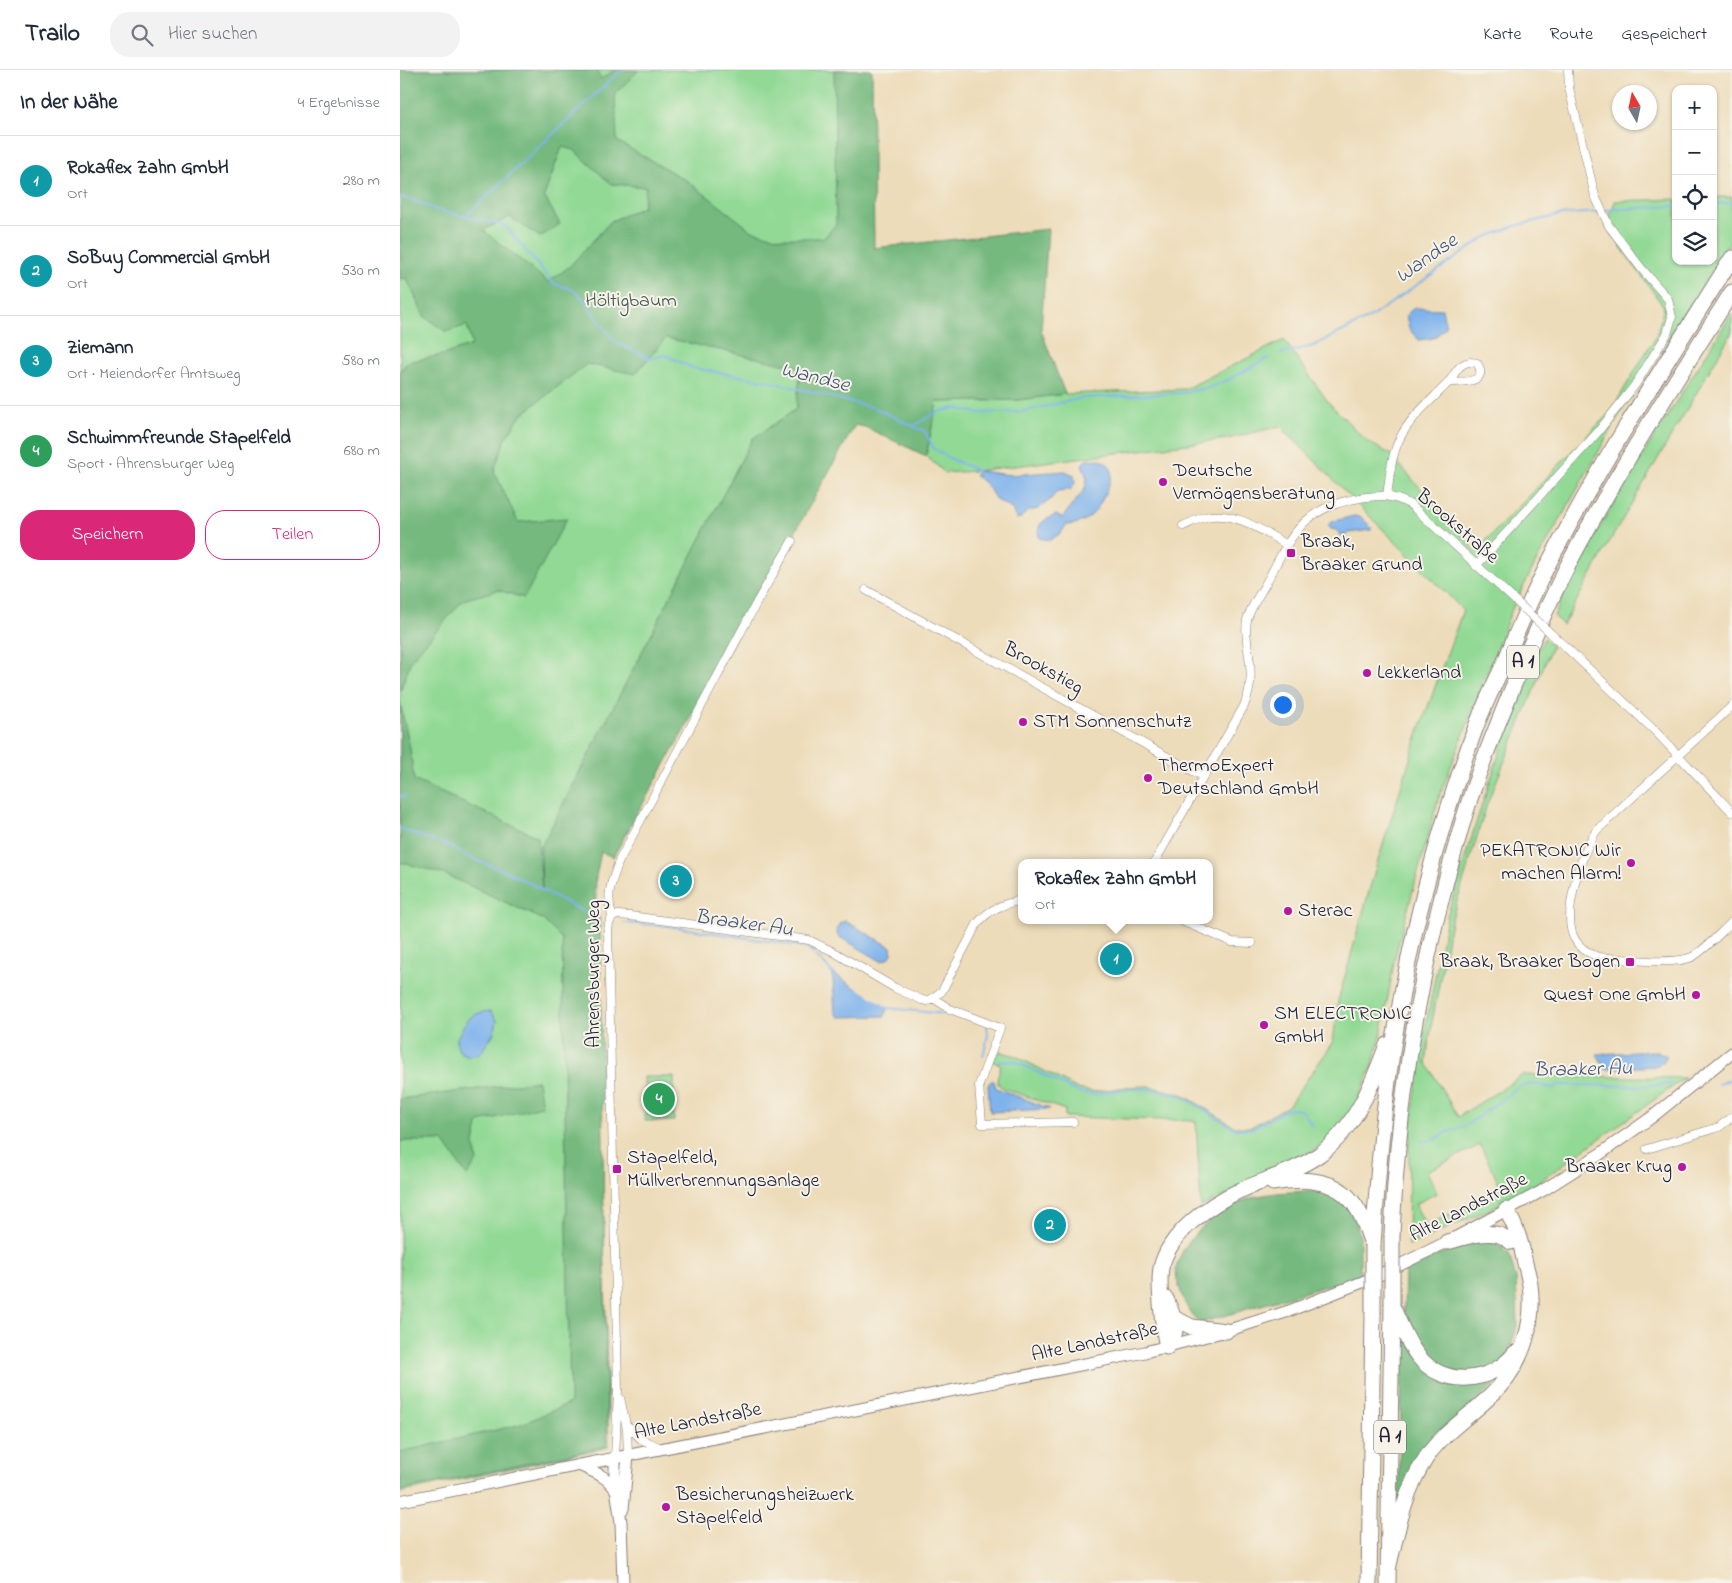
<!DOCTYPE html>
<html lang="de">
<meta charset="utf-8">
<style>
:root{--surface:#fff;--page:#f2f2f3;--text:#1f2937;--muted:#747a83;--line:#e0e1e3;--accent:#db2777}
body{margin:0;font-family:"Indie Flower",sans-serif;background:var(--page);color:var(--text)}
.controls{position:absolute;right:15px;top:15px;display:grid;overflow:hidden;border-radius:10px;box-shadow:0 1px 4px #0004}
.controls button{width:45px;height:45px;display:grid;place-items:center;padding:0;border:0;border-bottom:1px solid var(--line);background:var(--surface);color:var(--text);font:25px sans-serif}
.compass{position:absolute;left:1212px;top:15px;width:45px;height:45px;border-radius:50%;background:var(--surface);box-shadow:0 1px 4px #0004;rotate:351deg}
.you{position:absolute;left:882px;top:634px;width:18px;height:18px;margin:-12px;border:4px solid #fff;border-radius:50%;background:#1a73e8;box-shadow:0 0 0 8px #1a73e833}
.badge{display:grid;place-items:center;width:32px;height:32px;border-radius:50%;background:var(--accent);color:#fff;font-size:16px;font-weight:700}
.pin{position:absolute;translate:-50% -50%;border:2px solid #fff;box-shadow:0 1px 5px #0006}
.popup{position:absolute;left:618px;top:789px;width:195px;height:65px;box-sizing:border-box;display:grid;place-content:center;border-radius:10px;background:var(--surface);filter:drop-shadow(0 1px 4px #0005);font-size:16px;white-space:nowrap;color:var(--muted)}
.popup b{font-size:19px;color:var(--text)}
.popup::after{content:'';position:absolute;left:50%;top:100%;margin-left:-10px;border:10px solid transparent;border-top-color:var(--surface)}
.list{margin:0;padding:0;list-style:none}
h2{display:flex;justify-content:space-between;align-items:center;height:65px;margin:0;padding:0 20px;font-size:21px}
h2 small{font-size:16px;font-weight:400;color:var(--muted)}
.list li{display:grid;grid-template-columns:32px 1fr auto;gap:15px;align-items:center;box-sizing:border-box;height:90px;padding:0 20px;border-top:1px solid var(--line)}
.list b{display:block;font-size:19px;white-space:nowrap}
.list p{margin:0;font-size:16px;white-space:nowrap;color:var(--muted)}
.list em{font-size:16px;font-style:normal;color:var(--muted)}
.actions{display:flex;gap:10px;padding:15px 20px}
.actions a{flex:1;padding:11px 0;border:1px solid var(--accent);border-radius:20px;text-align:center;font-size:18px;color:var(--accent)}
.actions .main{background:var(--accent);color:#fff}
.icon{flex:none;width:28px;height:28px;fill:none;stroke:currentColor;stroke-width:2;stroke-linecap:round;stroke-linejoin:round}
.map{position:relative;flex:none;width:1332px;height:1513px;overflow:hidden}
header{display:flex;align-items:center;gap:30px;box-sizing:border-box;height:70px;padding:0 25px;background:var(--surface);border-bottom:1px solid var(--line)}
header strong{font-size:24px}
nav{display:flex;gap:28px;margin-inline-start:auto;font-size:18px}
.search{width:350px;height:45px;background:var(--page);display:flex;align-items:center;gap:12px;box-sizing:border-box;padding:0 18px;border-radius:20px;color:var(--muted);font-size:19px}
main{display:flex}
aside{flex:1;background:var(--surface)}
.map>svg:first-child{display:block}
.green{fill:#91d994;stroke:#5a7e68;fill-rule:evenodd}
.forest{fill:#74b97e;stroke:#4b6e5c;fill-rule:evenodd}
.water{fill:#7fb3ec;stroke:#506a94}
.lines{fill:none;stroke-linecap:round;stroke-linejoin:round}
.stream{stroke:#7fb3ec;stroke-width:2}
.street-casing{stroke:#887f7a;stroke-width:9}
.secondary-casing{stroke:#887f7a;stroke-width:13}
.highway-casing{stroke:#887f7a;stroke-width:17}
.street{stroke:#fff;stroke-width:8}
.secondary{stroke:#fff;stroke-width:11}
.highway{stroke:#fff;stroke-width:15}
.street-bridge-casing{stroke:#887f7a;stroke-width:9;stroke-linecap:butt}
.highway-bridge-casing{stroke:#887f7a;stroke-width:17;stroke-linecap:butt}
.street-bridge{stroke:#fff;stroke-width:8}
.highway-bridge{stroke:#fff;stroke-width:15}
.poi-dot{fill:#b5179e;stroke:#f7f3e8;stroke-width:2}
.labels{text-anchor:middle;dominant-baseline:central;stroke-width:4;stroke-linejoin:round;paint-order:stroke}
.shield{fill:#f7f3e8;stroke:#62616f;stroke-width:1}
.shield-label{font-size:19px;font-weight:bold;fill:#22223b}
.park-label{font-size:20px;fill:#435956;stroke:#f7f3e8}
.poi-label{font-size:20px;fill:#22223b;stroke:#f7f3e8;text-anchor:start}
.street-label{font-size:20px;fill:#22223b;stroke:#f7f3e8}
.water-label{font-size:21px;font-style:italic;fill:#435579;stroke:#f7f3e8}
</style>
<header>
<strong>Trailo</strong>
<div class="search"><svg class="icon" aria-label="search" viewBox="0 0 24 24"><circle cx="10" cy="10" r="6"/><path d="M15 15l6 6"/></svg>Hier suchen</div>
<nav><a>Karte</a><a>Route</a><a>Gespeichert</a></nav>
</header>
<main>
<aside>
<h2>In der Nähe<small>4 Ergebnisse</small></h2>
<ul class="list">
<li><span class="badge" style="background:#0f9aa8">1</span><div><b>Rokaflex Zahn GmbH</b><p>Ort</p></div><em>280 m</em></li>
<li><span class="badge" style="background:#0f9aa8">2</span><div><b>SoBuy Commercial GmbH</b><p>Ort</p></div><em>530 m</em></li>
<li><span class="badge" style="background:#0f9aa8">3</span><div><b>Ziemann</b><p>Ort · Meiendorfer Amtsweg</p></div><em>580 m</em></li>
<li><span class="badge" style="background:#2e9e5b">4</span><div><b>Schwimmfreunde Stapelfeld</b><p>Sport · Ahrensburger Weg</p></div><em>680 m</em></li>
</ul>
<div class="actions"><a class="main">Speichern</a><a>Teilen</a></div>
</aside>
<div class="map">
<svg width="1332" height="1513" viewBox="0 0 1332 1513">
<rect width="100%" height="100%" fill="#f7f3e8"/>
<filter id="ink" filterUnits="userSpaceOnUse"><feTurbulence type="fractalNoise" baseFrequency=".02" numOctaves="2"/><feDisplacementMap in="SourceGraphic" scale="10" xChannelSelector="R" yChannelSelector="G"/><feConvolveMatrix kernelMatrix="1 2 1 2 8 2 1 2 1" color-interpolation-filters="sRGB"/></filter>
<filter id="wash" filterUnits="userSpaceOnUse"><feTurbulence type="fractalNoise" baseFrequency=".0096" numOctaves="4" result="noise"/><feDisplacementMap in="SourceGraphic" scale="20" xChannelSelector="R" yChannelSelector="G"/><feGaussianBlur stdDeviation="1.12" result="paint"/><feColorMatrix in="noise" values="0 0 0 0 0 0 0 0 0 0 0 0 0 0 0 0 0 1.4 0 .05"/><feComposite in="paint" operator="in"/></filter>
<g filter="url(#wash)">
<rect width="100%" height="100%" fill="#eddcb9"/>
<path class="green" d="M 0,0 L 461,0 L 463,254 L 195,775 L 209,1377 L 0,1423 Z
M 1313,127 L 1332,127 L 1332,169 L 1217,349 L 1136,492 L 1112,539 L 1038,730 L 996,882 L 981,966 L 972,997 L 956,1034 L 929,1069 L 901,1090 L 801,1137 L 796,1051 L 665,1047 L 665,1040 L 603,1018 L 598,1014 L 597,1009 L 601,995 L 592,991 L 595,983 L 598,981 L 616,986 L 678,1019 L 693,1022 L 727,1017 L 747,1016 L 782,1024 L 835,1057 L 851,1057 L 888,1036 L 933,973 L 938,931 L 975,800 L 1018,664 L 1063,540 L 880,356 L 827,369 L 575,401 L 545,403 L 526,386 L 537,332 L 618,330 L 665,324 L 785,319 L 884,270 L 929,333 L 968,372 L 990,384 L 1076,481 L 1211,341 L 1257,264 L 1264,237 L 1206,156 L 1215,131 L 1276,129 L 1276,191 L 1313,191 Z
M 1332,243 L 1332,262 L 1214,464 L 1163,555 L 1154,546 L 1182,488 L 1227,410 Z
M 1144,568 L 1152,576 L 1087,734 L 1051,851 L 1032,952 L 1026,992 L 1058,1047 L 1123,1005 L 1285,1008 L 1133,1116 L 1112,1129 L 1008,1176 L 1009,1075 L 1020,985 L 1047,846 L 1080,741 L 1118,628 ZM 1080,1075 L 1101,1118 L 1026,1156 L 1015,1134 L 1037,1123 L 1027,1101 Z
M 244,1007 L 274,1007 L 274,1051 L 245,1051 Z"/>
<path class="forest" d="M 0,0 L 197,0 L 201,9 L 215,0 L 239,0 L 215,24 L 217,71 L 289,112 L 352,161 L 381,168 L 424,168 L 436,154 L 434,0 L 472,0 L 474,178 L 648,159 L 641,260 L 665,324 L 618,330 L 537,332 L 526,386 L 465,357 L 455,355 L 213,787 L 201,782 L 193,821 L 200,853 L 207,1376 L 0,1421 L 0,1382 L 122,1354 L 170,1333 L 162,869 L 142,849 L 44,804 L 0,792 L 0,632 L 10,678 L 14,710 L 138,767 L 142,820 L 141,777 L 352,369 L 396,339 L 401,298 L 266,268 L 235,304 L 187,294 L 121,345 L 105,369 L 94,401 L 118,452 L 167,448 L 124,528 L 98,520 L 63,530 L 11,590 L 0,622 L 0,301 L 8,292 L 42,285 L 72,275 L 67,255 L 46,262 L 24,246 L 7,209 L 0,208 ZM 162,77 L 174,80 L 211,114 L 246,117 L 243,137 L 211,151 L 169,197 L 148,212 L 83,160 L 110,147 L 140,167 L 160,154 L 144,126 Z
M 138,1011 L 142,1036 L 79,1052 L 74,1073 L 77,1091 L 67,1106 L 43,1071 L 0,1071 L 0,1029 Z
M 912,1121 L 940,1129 L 954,1145 L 960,1167 L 960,1206 L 800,1253 C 797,1250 792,1246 790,1242 C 784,1234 775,1208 776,1199 C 782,1167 822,1137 851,1128 C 871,1122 892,1122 912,1121 Z
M 1093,1170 L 1109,1184 L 1116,1209 L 1118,1254 L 1100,1310 L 1065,1341 L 1022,1376 L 998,1436 L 1005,1201 L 1059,1175 Z"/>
<path class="water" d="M 1014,238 L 1042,239 L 1046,257 L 1034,268 L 1019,270 L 1009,259 L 1006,245 Z
M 699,389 C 703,391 709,393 711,399 C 713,406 708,415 706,422 C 697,441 689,454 666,455 L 661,463 L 650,470 L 639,468 C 636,453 644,450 656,445 L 662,448 L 685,419 L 687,408 L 682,394 L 686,390 Z
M 578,401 L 611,405 L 665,401 L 674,405 L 675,413 L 670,420 L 657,421 L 651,429 L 638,439 L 628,441 L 621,448 L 616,449 L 612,439 L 596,430 L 587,415 L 575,405 Z
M 954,446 L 961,447 L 971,457 L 971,460 L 949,463 L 947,465 L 940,466 L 937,460 L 931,459 L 928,456 L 931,452 Z
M 445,851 L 491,877 L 492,884 L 488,889 L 481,891 L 438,866 L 436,860 L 440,853 Z
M 431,902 L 487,938 L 485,946 L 439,947 L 435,943 L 433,910 Z
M 91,941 L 97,950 L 94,963 L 80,984 L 68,986 L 59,981 L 56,971 C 65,952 68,943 91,941 Z
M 1257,981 L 1267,986 L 1263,992 L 1256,996 L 1205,999 L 1197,984 Z
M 591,1011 L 594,1011 L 596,1018 L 650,1039 L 590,1042 L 588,1015 Z"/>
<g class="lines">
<path class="stream" d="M 0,127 L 13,130 L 37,140 L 99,154 L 106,157 L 154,214 L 169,218 L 179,224 L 215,272 L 251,289 L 265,285 L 293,298 L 368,311 L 475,338 L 513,356 L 537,342 L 555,338 L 579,343 L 621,342 L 682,328 L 782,323 L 807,318 L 826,311 L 868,288
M 1313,134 L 1332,133
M 1205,140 L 1276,136
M 66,146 L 221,0
M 881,284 L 913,276 L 971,247 L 1084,168 L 1115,156 L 1160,145 L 1198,142
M 514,357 L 525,361 L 534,379 L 549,388 L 578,401
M 0,726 L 5,727
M 0,759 L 49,776 L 68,787 L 108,802 L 188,844
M 224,853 L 268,856 L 407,877 L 433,903
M 456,918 L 487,938 L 554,945
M 583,986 L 588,965 L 587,956
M 599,992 L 615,991 L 677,1022 L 693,1025 L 727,1019 L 747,1019 L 782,1026 L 835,1059 L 851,1059 L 886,1040 L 895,1039 L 903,1041 L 913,1057
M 1318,1014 L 1332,1009
M 1021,1071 L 1031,1071 L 1050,1061 L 1067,1055 L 1119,1017 L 1132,1014 L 1153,1018 L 1161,1015 L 1240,1016 L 1271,1014"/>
</g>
</g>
<g filter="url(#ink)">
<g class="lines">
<defs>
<path id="street" d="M 987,425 C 990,406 991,386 1000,368 C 1011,346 1031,331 1048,313 C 1053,307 1056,299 1062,295 C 1067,291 1071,292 1077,293 C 1090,314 1061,312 1048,312
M 783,456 C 790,453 797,449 805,447 C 835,440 862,461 887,475
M 1076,496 L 1197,363 L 1235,315 L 1267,264 L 1272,247 L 1268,229 L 1241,198 L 1209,156 L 1195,126 L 1169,18 L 1168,0
M 466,520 L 804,707
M 1171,582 L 1256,662 L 1332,742
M 1332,636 L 1197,760 C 1181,781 1162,844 1174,868 C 1179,878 1188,883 1198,887 C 1220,889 1277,896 1294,886 C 1308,877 1320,863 1332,852
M 754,793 L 844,636 C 852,617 852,600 848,580 C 847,570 845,560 847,550 C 850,538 860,524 866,513 C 892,465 901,438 960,428 C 981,425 991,424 1011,435 L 1095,512
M 212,847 L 218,845 L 230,846 L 409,870 L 434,882 L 495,918 L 522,930 L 527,931 L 533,928 L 542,921 L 577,854 C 589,839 603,834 622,830
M 782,850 L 784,852 L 832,872 L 852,873
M 533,928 L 550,939 L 600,958 L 579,1015 L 582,1054 L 673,1052
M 1247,1079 L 1319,1057 L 1332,1047
M 220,1328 L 227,1359 L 228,1386
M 228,1356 L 241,1369 L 261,1378
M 215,1388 L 218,1321 L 208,861 L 209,854 L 212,847 C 206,823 211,814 219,791 L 358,530 L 392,471"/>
<path id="secondary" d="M 215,1388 L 215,1412 L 221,1452 L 223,1513
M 179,1395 C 194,1402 207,1406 216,1420
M 0,1431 L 745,1282 L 826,1261 L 889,1241 L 975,1207 L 1047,1172 L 1142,1121 L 1200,1084 L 1252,1047 L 1332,983
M 223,1439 L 228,1386"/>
<path id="highway" d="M 873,1113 C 899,1108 932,1108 950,1129 C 961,1141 966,1157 971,1171
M 992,1165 C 998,1027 1021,890 1061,758 C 1074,712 1092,668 1110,624 C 1130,575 1151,526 1176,480 C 1224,391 1278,307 1332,222
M 1047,1172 C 1062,1168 1084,1160 1100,1165 C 1104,1167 1108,1170 1111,1172
M 973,1175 C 978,1100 984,1026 997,952 C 1013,853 1040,756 1074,662 C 1083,637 1095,613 1106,589 C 1122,549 1139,509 1160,472 C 1212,374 1273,282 1332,188
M 766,1229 C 773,1246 782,1261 767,1277
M 993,1238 C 1000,1254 1007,1272 1018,1286 C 1043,1318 1091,1314 1115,1283
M 774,1248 L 792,1257 L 826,1261
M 767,1277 C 763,1259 758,1215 761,1198 C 769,1163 810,1134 841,1120 C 867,1109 896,1101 920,1084 C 955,1058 972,1015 987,975
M 988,1499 C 997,1462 1004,1421 1026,1388 C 1045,1359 1076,1343 1099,1317 C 1123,1291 1135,1251 1130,1215 C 1129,1206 1126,1198 1124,1189 C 1121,1171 1116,1156 1106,1140
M 969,1513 L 973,1244
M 988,1513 L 992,1235"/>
</defs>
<use href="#street" class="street-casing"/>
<use href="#secondary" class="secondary-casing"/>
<use href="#highway" class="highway-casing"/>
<use href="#street" class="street"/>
<use href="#secondary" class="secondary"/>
<use href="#highway" class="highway"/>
<defs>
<path id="street-bridge" d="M 1095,512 L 1171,582"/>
<path id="highway-bridge" d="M 992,1235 L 992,1165
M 973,1244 L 973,1175"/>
</defs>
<use href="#street-bridge" class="street-bridge-casing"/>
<use href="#highway-bridge" class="highway-bridge-casing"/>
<use href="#street-bridge" class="street-bridge"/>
<use href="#highway-bridge" class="highway-bridge"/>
</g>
</g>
<g class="poi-dot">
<circle cx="763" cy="412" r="5"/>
<rect x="886" y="478" width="10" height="10" rx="2.5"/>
<circle cx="967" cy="603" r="5"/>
<circle cx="623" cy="652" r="5"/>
<circle cx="748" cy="708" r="5"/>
<circle cx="1231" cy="793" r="5"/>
<circle cx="888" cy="841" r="5"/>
<rect x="1225" y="887" width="10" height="10" rx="2.5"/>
<circle cx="1296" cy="925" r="5"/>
<circle cx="864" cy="955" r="5"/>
<circle cx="1282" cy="1097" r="5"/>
<rect x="212" y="1094" width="10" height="10" rx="2.5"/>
<circle cx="266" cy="1437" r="5"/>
</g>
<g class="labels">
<g class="shield">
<rect x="1107" y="575.5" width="32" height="33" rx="4"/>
<rect x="974" y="1350.5" width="32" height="33" rx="4"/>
</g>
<g class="shield-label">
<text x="1123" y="592">A 1</text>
<text x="990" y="1367">A 1</text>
</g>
<g class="park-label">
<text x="231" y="231">Höltigbaum</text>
</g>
<g class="poi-label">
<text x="773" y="401">Deutsche<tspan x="773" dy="23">Vermögensberatung</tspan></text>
<text x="901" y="472">Braak,<tspan x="901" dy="23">Braaker Grund</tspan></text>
<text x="977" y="603">Lekkerland</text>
<text x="633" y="652">STM Sonnenschutz</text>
<text x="758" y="696">ThermoExpert<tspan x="758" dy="23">Deutschland GmbH</tspan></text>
<text x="1221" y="781" text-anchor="end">PEKATRONIC Wir<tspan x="1221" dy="23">machen Alarm!</tspan></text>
<text x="898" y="841">Sterac</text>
<text x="1220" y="892" text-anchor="end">Braak, Braaker Bogen</text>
<text x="1286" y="925" text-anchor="end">Quest One GmbH</text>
<text x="874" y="944">SM ELECTRONIC<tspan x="874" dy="23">GmbH</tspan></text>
<text x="227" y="1088">Stapelfeld,<tspan x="227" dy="23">Müllverbrennungsanlage</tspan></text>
<text x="1272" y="1097" text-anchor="end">Braaker Krug</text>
<text x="276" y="1425">Besicherungsheizwerk<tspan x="276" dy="23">Stapelfeld</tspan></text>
</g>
<g class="street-label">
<text transform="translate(1057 457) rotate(41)">Brookstraße</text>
<text transform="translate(643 599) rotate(29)">Brookstieg</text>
<text transform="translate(194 904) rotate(-90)">Ahrensburger Weg</text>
<text transform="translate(1069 1138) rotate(-27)">Alte Landstraße</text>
<text transform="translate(695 1273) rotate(-12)">Alte Landstraße</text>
<text transform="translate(298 1352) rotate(-11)">Alte Landstraße</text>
</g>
<g class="water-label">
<text transform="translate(1027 189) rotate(-35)">Wandse</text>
<text transform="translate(415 308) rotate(14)">Wandse</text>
<text transform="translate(344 854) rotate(8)">Braaker Au</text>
<text transform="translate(1183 1000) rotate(-1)">Braaker Au</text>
</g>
</g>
</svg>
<div class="controls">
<button>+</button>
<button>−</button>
<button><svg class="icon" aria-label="locate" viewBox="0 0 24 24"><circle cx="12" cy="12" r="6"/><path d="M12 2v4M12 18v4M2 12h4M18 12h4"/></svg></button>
<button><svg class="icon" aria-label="layers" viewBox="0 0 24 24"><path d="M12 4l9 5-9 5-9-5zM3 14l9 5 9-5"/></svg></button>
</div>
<svg class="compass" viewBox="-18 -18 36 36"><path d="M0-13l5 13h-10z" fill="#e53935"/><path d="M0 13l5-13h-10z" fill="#747a83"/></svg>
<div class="you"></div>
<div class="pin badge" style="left:716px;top:889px;background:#0f9aa8">1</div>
<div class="popup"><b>Rokaflex Zahn GmbH</b>Ort</div>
<div class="pin badge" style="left:650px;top:1155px;background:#0f9aa8">2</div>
<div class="pin badge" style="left:276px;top:811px;background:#0f9aa8">3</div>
<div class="pin badge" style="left:259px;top:1029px;background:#2e9e5b">4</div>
</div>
</main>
